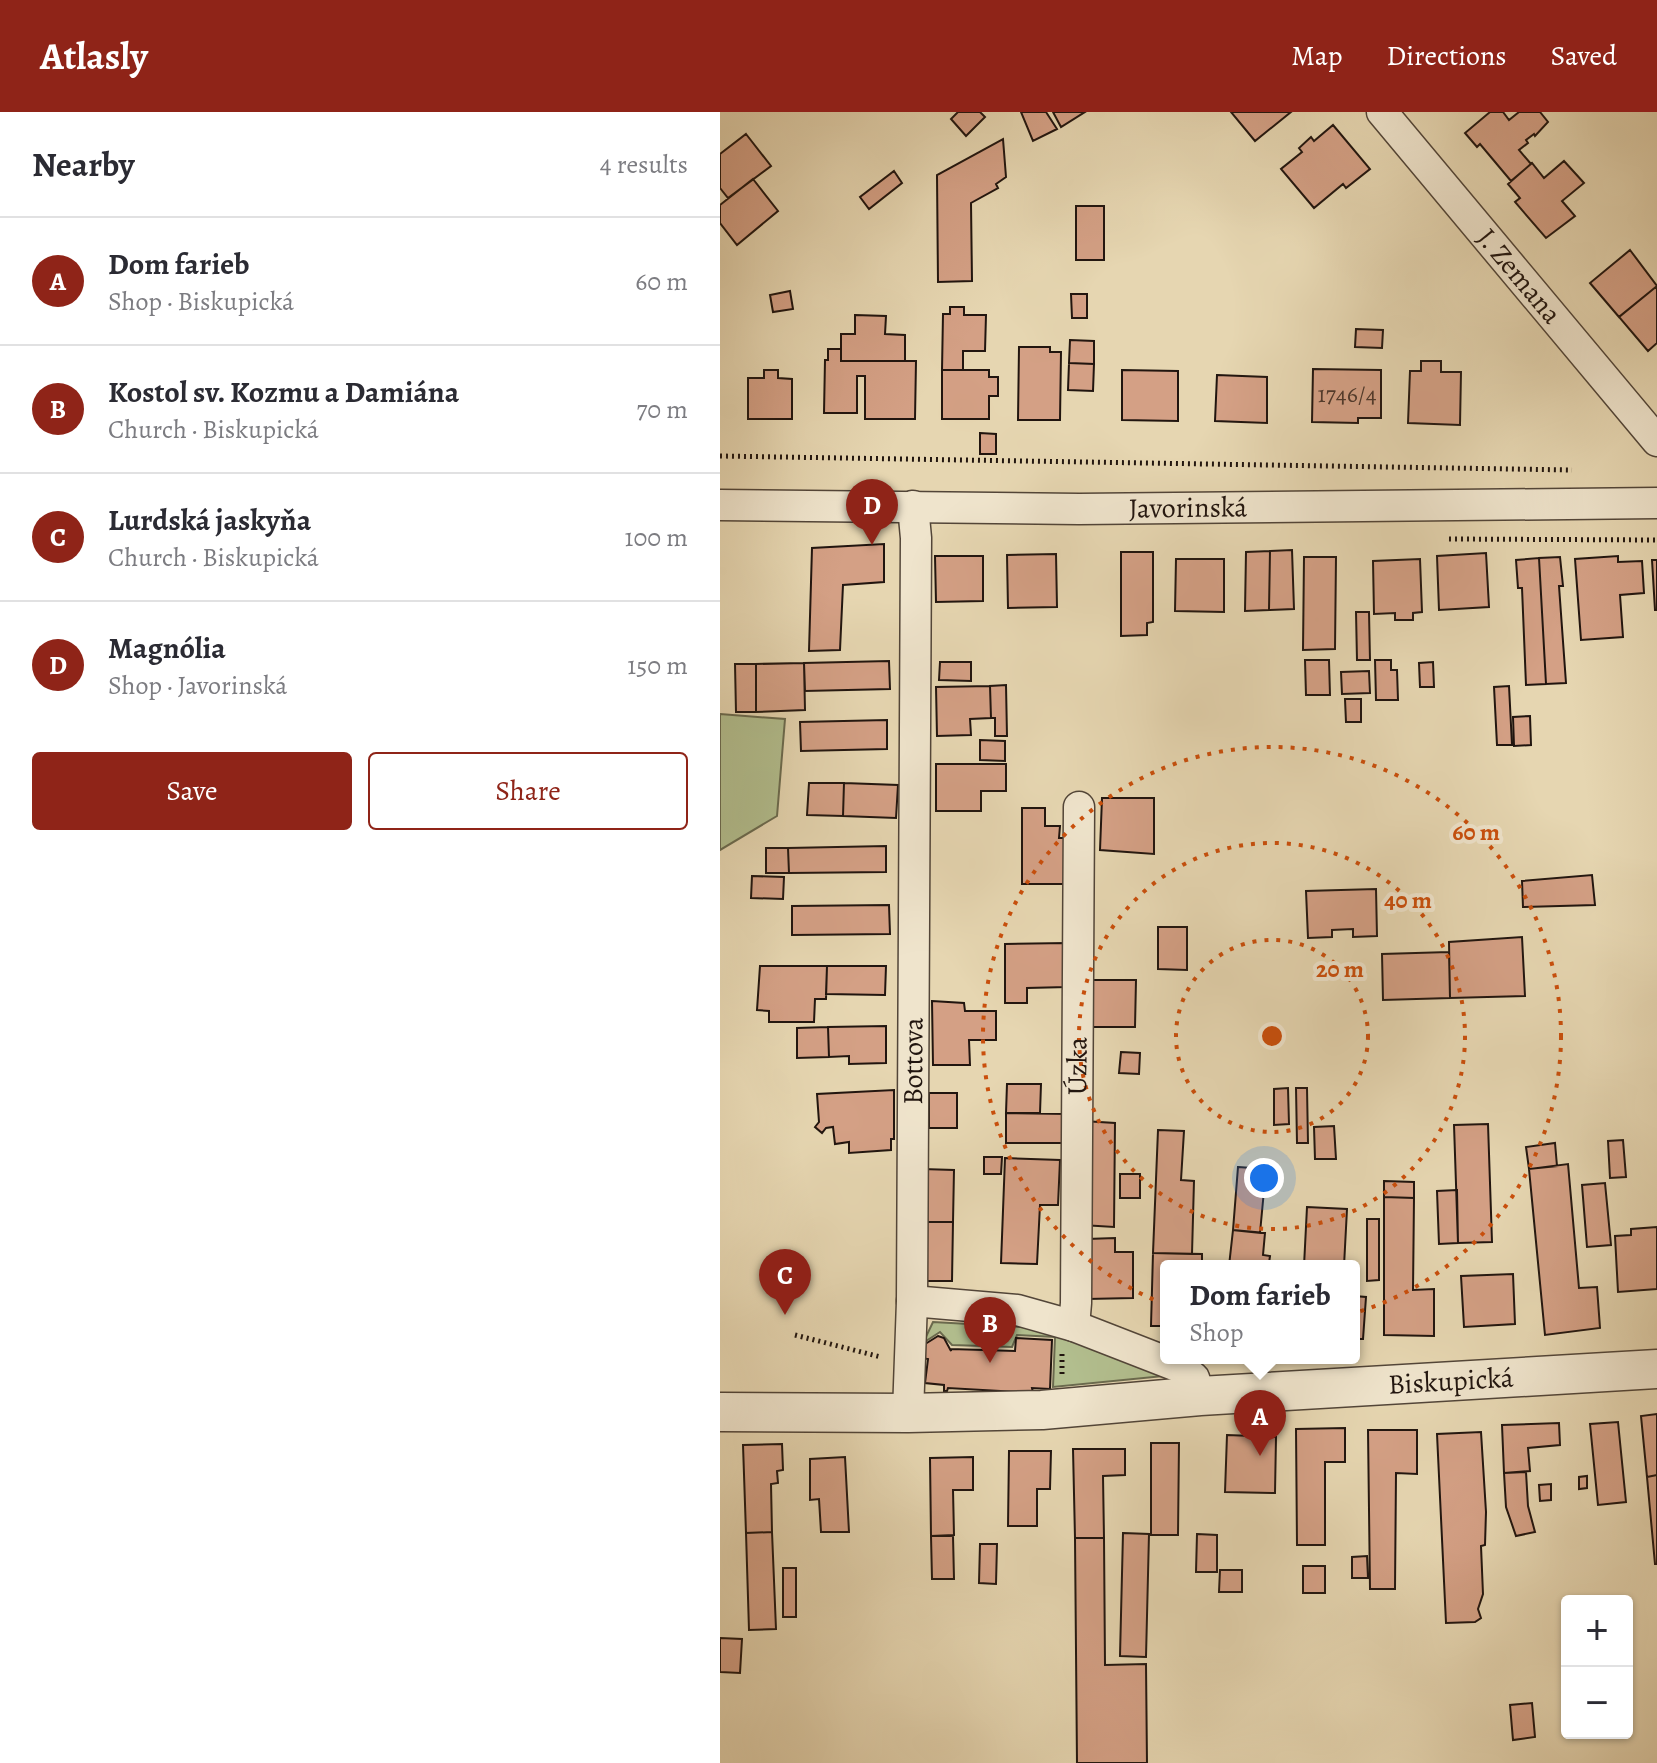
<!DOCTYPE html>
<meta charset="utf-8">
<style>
:root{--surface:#fff;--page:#f7f7f7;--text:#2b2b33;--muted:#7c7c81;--line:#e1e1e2;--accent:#8f2418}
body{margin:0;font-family:Alegreya,serif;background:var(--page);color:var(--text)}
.controls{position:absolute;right:24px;bottom:24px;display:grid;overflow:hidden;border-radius:8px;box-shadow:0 2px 6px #0004}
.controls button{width:72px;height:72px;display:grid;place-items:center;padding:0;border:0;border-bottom:2px solid var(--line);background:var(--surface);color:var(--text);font:40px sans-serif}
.you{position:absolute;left:544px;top:1066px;width:28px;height:28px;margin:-20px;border:6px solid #fff;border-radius:50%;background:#1a73e8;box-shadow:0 0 0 12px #1a73e833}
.badge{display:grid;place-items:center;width:52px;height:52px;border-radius:50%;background:var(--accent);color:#fff;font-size:26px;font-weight:700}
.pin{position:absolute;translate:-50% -66px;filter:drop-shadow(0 2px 4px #0008)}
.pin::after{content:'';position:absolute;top:42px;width:28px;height:24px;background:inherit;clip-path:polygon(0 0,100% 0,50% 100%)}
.popup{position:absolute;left:440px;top:1148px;width:200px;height:104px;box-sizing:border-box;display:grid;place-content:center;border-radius:8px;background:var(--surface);filter:drop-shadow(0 2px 6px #0005);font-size:26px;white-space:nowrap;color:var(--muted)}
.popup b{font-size:30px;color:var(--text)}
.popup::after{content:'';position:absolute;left:50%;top:100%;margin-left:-16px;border:16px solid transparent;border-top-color:var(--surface)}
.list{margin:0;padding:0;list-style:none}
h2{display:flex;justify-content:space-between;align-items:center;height:104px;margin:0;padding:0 32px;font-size:34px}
h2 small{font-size:26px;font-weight:400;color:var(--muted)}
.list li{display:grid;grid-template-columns:52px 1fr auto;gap:24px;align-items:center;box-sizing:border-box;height:128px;padding:0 32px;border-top:2px solid var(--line)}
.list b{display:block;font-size:30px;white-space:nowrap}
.list p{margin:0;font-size:26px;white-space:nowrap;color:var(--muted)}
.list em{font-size:26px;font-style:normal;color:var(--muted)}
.actions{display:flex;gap:16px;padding:24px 32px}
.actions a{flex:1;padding:18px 0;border:2px solid var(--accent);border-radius:8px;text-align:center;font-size:28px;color:var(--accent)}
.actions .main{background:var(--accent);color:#fff}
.map{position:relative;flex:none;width:937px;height:1651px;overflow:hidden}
header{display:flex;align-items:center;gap:48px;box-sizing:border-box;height:112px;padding:0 40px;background:var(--accent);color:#fff}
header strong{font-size:38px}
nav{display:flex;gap:44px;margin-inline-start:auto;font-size:28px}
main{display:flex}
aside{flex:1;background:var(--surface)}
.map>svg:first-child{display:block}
.green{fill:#b2be8e;stroke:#6a6a4e;stroke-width:2}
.building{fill:#d4a085;stroke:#21150f;stroke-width:2}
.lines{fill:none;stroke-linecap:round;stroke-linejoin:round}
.minor-casing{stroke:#524538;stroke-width:33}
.tertiary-casing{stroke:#524538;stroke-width:41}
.path{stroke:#21150f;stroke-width:5;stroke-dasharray:2 4;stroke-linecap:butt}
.minor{stroke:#efe4cc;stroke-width:30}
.tertiary{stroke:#efe4cc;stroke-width:38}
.ring{fill:none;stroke:#ca4f0c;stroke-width:4;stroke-dasharray:4 8}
.labels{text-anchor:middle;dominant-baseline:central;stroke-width:8;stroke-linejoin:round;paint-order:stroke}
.number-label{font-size:24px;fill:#4e382c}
.street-label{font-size:28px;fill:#21150f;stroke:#efe4cc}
.centre{fill:#ca4f0c;stroke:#efe4cc;stroke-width:4}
.ring-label{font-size:24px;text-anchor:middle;font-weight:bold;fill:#ca4f0c;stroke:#efe4cc;stroke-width:8;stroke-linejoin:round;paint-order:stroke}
</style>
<header>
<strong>Atlasly</strong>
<nav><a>Map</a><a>Directions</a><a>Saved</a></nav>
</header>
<main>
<aside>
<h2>Nearby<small>4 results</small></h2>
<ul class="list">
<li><span class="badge">A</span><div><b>Dom farieb</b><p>Shop · Biskupická</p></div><em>60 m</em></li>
<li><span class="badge">B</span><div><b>Kostol sv. Kozmu a Damiána</b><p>Church · Biskupická</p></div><em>70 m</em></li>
<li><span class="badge">C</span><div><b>Lurdská jaskyňa</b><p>Church · Biskupická</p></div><em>100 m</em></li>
<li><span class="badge">D</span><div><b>Magnólia</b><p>Shop · Javorinská</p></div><em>150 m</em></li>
</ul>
<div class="actions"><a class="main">Save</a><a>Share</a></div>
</aside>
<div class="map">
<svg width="937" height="1651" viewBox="0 0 937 1651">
<rect width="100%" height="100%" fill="#e6d6b1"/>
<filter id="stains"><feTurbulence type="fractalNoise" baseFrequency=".0025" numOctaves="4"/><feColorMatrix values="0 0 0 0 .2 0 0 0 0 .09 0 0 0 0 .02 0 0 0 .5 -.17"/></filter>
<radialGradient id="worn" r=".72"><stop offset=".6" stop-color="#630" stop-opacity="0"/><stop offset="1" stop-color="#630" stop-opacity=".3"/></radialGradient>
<path class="green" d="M 0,602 L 65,607 L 57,704 L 0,738 Z
M 213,1210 L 338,1217 L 464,1262 L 333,1275 L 335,1225 L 297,1223 L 292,1235 L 232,1233 L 220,1220 L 203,1231 Z"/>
<path class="building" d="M 238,0 L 260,0 L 265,5 L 246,24 L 231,7 Z
M 301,0 L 326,0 L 337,17 L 313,29 Z
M 333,0 L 365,0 L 341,15 Z
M 511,0 L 571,0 L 535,29 Z
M 770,0 L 783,0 L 789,8 L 799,0 L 820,0 L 828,10 L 815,24 L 814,22 L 806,28 L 808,31 L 799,38 L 811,52 L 791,69 L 760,32 L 757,35 L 745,21 Z
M 613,13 L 650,57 L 626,76 L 623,72 L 594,96 L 561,57 L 582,40 L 579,36 L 591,25 L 594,29 Z
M 26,22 L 51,54 L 8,86 L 0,76 L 0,42 Z
M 283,27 L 286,65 L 276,72 L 278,76 L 251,91 L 252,169 L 218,170 L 217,63 Z
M 844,49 L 864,71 L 842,89 L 855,104 L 826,126 L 795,90 L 800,86 L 788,72 L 812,51 L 824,66 Z
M 174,59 L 182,71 L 149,97 L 140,85 Z
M 33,67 L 58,99 L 17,133 L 0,111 L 0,93 Z
M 356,94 L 384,94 L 384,148 L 356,148 Z
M 910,138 L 937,174 L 899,205 L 870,171 Z
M 937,174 L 937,231 L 928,239 L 899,205 Z
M 70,179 L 73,197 L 53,200 L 50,183 Z
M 351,182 L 367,182 L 367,206 L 352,206 Z
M 230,195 L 244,195 L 244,203 L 266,203 L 265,239 L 243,239 L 243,258 L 222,258 L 223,202 L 230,202 Z
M 135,203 L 166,204 L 165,222 L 185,223 L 185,249 L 121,249 L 121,222 L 135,222 Z
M 636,217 L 663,218 L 662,236 L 635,235 Z
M 350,228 L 374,229 L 374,252 L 349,251 Z
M 299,235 L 330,235 L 330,240 L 341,240 L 340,308 L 298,308 Z
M 108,237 L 121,237 L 121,249 L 196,249 L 195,307 L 145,307 L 145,264 L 137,264 L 137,301 L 104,301 L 105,248 L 108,248 Z
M 701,249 L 721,249 L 721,260 L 741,260 L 740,313 L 688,311 L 690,259 L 701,259 Z
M 349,251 L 374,252 L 373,279 L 348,278 Z
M 593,257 L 661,258 L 661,306 L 638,306 L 638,311 L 592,310 Z
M 44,258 L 58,258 L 58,266 L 72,267 L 72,307 L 28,307 L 28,266 L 44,266 Z
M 222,258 L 269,258 L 269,265 L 278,265 L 278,284 L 269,284 L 269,307 L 222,307 Z
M 402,258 L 458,259 L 458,309 L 402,308 Z
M 497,263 L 547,265 L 547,311 L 495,309 Z
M 260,321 L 276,322 L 276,342 L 260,342 Z
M 164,432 L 164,470 L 123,473 L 120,538 L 89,539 L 92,436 Z
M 572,438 L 574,497 L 549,498 L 550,439 Z
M 550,439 L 549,498 L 525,499 L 526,440 Z
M 401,440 L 433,440 L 433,510 L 427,511 L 427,523 L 401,524 Z
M 766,441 L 769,495 L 719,498 L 717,444 Z
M 336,442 L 337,495 L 288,496 L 287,443 Z
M 215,444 L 263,444 L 263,489 L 216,490 Z
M 898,444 L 898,450 L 922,449 L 924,481 L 900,483 L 903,525 L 861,528 L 855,447 Z
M 584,445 L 616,445 L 615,537 L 583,538 Z
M 840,445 L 843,474 L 839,474 L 846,571 L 826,572 L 819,446 Z
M 819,446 L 826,572 L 806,573 L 802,476 L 798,476 L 796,448 Z
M 456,447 L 504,447 L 504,500 L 455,499 Z
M 700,447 L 702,500 L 693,501 L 693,508 L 675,508 L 675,501 L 654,502 L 653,449 Z
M 932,448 L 937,448 L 937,498 L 935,498 Z
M 636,500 L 649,500 L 650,548 L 637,548 Z
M 585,548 L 609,548 L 610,583 L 586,583 Z
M 655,548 L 671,548 L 671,558 L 677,558 L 678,588 L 656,588 Z
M 169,549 L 170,577 L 85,579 L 84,551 Z
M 220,550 L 251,550 L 251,569 L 219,568 Z
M 713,550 L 714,575 L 700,575 L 699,551 Z
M 84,551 L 85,598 L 36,600 L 36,552 Z
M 15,552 L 36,552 L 36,600 L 16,600 Z
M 649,559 L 650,581 L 622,582 L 621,560 Z
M 286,573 L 287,624 L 275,624 L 275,606 L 271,606 L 270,574 Z
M 270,574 L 271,606 L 250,607 L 251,623 L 217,624 L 216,575 Z
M 789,574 L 792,633 L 777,633 L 774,575 Z
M 625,587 L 641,587 L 641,610 L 626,610 Z
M 810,604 L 811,633 L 794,634 L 793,605 Z
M 167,608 L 167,637 L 81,639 L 80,610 Z
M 260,628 L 285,629 L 285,649 L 260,648 Z
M 216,652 L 286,652 L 286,679 L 261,679 L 261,699 L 216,699 Z
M 89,671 L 124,671 L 123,704 L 87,703 Z
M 124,671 L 178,673 L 176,706 L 123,704 Z
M 382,686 L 434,686 L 434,742 L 380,738 Z
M 302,696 L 325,696 L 325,714 L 340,714 L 339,726 L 351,726 L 352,772 L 302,772 Z
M 166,734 L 166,760 L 69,761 L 68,736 Z
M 46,736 L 68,736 L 69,761 L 46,761 Z
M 872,763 L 875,793 L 803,795 L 802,769 Z
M 32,764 L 64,765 L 63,787 L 31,786 Z
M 656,777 L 657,824 L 633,825 L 633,817 L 612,818 L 612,825 L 588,826 L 586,779 Z
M 169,793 L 170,822 L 72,823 L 72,794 Z
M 438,815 L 467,815 L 467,858 L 438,857 Z
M 802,825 L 805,884 L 730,886 L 729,830 Z
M 347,831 L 347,875 L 307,876 L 307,891 L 285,891 L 285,832 Z
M 729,840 L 730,886 L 663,888 L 662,842 Z
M 40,854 L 107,854 L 106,887 L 95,887 L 94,910 L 49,910 L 49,899 L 37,898 Z
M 107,854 L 166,854 L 165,883 L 106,882 Z
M 371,868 L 416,868 L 415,915 L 370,915 Z
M 212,889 L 244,891 L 245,899 L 276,899 L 276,928 L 249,928 L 250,953 L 213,953 Z
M 166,914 L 166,951 L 129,952 L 129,944 L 109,945 L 108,915 Z
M 108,915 L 109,945 L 77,946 L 77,916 Z
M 401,940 L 420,941 L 419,962 L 399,961 Z
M 287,972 L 321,972 L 320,1001 L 286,1001 Z
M 568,976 L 569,1012 L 554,1013 L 554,977 Z
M 576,976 L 587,976 L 588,1031 L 577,1031 Z
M 174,978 L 174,1027 L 171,1027 L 171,1038 L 129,1041 L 129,1030 L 115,1032 L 113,1015 L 106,1016 L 102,1021 L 95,1015 L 99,1010 L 97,982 Z
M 209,981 L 237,981 L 237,1016 L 209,1016 Z
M 286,1001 L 349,1002 L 349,1031 L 286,1031 Z
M 363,1009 L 395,1011 L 394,1115 L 362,1113 Z
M 768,1012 L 772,1130 L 738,1131 L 734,1013 Z
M 614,1014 L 616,1047 L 595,1047 L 594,1015 Z
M 438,1018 L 464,1019 L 461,1068 L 474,1069 L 472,1142 L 433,1141 Z
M 903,1028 L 906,1065 L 890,1066 L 888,1029 Z
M 835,1031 L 837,1054 L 809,1057 L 806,1035 Z
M 264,1045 L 282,1045 L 281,1062 L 264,1062 Z
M 285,1046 L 340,1048 L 338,1093 L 320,1093 L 317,1152 L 281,1151 Z
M 848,1052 L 859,1176 L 877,1175 L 880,1216 L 825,1223 L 809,1057 Z
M 518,1055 L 546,1057 L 540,1121 L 513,1118 Z
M 202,1057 L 234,1058 L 233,1110 L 201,1110 Z
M 400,1062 L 420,1062 L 420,1086 L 400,1086 Z
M 664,1069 L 694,1070 L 694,1086 L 664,1085 Z
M 885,1071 L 891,1133 L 867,1135 L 862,1073 Z
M 737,1078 L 738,1131 L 719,1132 L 717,1079 Z
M 664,1085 L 694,1086 L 693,1178 L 714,1177 L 714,1224 L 664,1223 Z
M 587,1095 L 627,1097 L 624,1154 L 584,1154 Z
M 647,1107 L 659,1107 L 659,1168 L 647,1169 Z
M 201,1110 L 233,1110 L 232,1169 L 201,1169 Z
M 937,1115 L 937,1177 L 898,1180 L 895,1124 L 911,1123 L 911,1117 Z
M 513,1118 L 545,1121 L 543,1143 L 550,1144 L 549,1151 L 560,1154 L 509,1154 Z
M 395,1126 L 395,1140 L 413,1140 L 413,1186 L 367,1187 L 367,1127 Z
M 433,1141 L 482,1142 L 482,1154 L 446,1154 L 446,1214 L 431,1214 Z
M 793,1162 L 795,1212 L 744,1215 L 741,1164 Z
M 634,1184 L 646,1185 L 643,1227 L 634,1227 Z
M 218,1224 L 224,1226 L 231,1239 L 231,1237 L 295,1239 L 296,1226 L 332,1228 L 330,1277 L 312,1276 L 313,1281 L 228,1276 L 227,1279 L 224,1279 L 224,1273 L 205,1271 L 208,1247 L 201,1246 L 202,1234 Z
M 937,1302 L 937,1363 L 927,1365 L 921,1304 Z
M 898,1310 L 906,1390 L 878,1393 L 870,1312 Z
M 839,1311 L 840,1333 L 808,1336 L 810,1359 L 784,1361 L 782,1313 Z
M 625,1316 L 625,1350 L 605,1350 L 605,1433 L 577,1433 L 576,1317 Z
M 648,1318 L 697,1318 L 697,1362 L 676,1361 L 675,1477 L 650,1477 Z
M 761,1320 L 766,1400 L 765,1433 L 761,1434 L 763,1482 L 758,1497 L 761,1506 L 755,1510 L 726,1511 L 717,1322 Z
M 507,1323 L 556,1325 L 555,1381 L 505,1380 Z
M 431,1331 L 459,1331 L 458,1423 L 431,1423 Z
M 62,1332 L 63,1358 L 57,1359 L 58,1371 L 51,1372 L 52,1420 L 26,1421 L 23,1333 Z
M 353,1337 L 405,1337 L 405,1363 L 383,1364 L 384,1426 L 355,1426 Z
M 289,1339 L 331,1339 L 330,1377 L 317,1377 L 317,1414 L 288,1414 Z
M 125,1345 L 129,1420 L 101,1420 L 99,1387 L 90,1388 L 90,1347 Z
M 253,1345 L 253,1378 L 233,1378 L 234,1423 L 211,1424 L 210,1346 Z
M 806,1360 L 808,1394 L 815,1420 L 796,1424 L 786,1395 L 784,1361 Z
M 937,1363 L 937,1452 L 935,1452 L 927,1365 Z
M 867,1364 L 867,1376 L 859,1377 L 859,1365 Z
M 831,1372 L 831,1388 L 820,1389 L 819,1373 Z
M 52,1420 L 56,1517 L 29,1518 L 26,1421 Z
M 403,1421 L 429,1422 L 426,1545 L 400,1544 Z
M 477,1422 L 497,1423 L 497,1460 L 476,1460 Z
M 211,1424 L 233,1424 L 234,1467 L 212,1467 Z
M 355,1426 L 384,1426 L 385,1553 L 426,1552 L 427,1651 L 357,1651 Z
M 260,1432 L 277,1432 L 276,1472 L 259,1471 Z
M 647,1444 L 648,1466 L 632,1466 L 632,1445 Z
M 583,1454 L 605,1454 L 605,1481 L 583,1481 Z
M 63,1456 L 76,1456 L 76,1505 L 63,1505 Z
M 500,1458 L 522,1458 L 522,1480 L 499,1480 Z
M 0,1526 L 22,1527 L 20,1561 L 0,1560 Z
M 812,1591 L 815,1625 L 793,1628 L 790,1593 Z"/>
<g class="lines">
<defs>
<g id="minor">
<path id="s1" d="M 662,0 L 937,329"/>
<path id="s2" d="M 0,393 L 359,397 L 937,391"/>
<path d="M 192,1189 L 297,1198 L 354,1214 L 462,1256 L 474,1266 L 480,1284"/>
<path id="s3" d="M 354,1214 L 356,1191 L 359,695"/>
<path id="s4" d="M 188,1301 L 192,1189 L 196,426 L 193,394"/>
</g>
<g id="tertiary">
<path id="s5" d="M 0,1300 L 188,1301 L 322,1298 L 480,1284 L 937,1257"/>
</g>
</defs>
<use href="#minor" class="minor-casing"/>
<use href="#tertiary" class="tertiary-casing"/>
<path class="path" d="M 0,344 L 852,358
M 729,427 L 937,428
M 75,1223 L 161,1245
M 342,1262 L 342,1240"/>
<use href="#minor" class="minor"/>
<use href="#tertiary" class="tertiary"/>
</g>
<g class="ring">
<circle cx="552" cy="924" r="96"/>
<circle cx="552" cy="924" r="193"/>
<circle cx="552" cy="924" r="289"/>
</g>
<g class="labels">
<g class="number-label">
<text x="627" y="282">1746/4</text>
</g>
<g class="street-label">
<text stroke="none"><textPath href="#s1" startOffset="214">J. Zemana</textPath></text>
<text stroke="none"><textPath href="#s2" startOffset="468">Javorinská</textPath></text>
<text stroke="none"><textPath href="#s4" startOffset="352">Bottova</textPath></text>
<text stroke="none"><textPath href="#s3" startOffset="260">Úzka</textPath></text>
<text stroke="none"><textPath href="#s5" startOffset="732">Biskupická</textPath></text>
</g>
</g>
<circle cx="552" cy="924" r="12" class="centre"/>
<g class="ring-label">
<text x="756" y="728">60 m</text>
<text x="688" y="796">40 m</text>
<text x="620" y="865">20 m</text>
</g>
<rect width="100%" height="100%" filter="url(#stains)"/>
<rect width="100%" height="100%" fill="url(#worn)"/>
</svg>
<div class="controls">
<button>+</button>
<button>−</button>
</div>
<div class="you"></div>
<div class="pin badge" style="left:540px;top:1344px">A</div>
<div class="popup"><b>Dom farieb</b>Shop</div>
<div class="pin badge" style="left:270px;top:1251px">B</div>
<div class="pin badge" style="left:65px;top:1203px">C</div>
<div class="pin badge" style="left:152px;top:433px">D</div>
</div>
</main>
